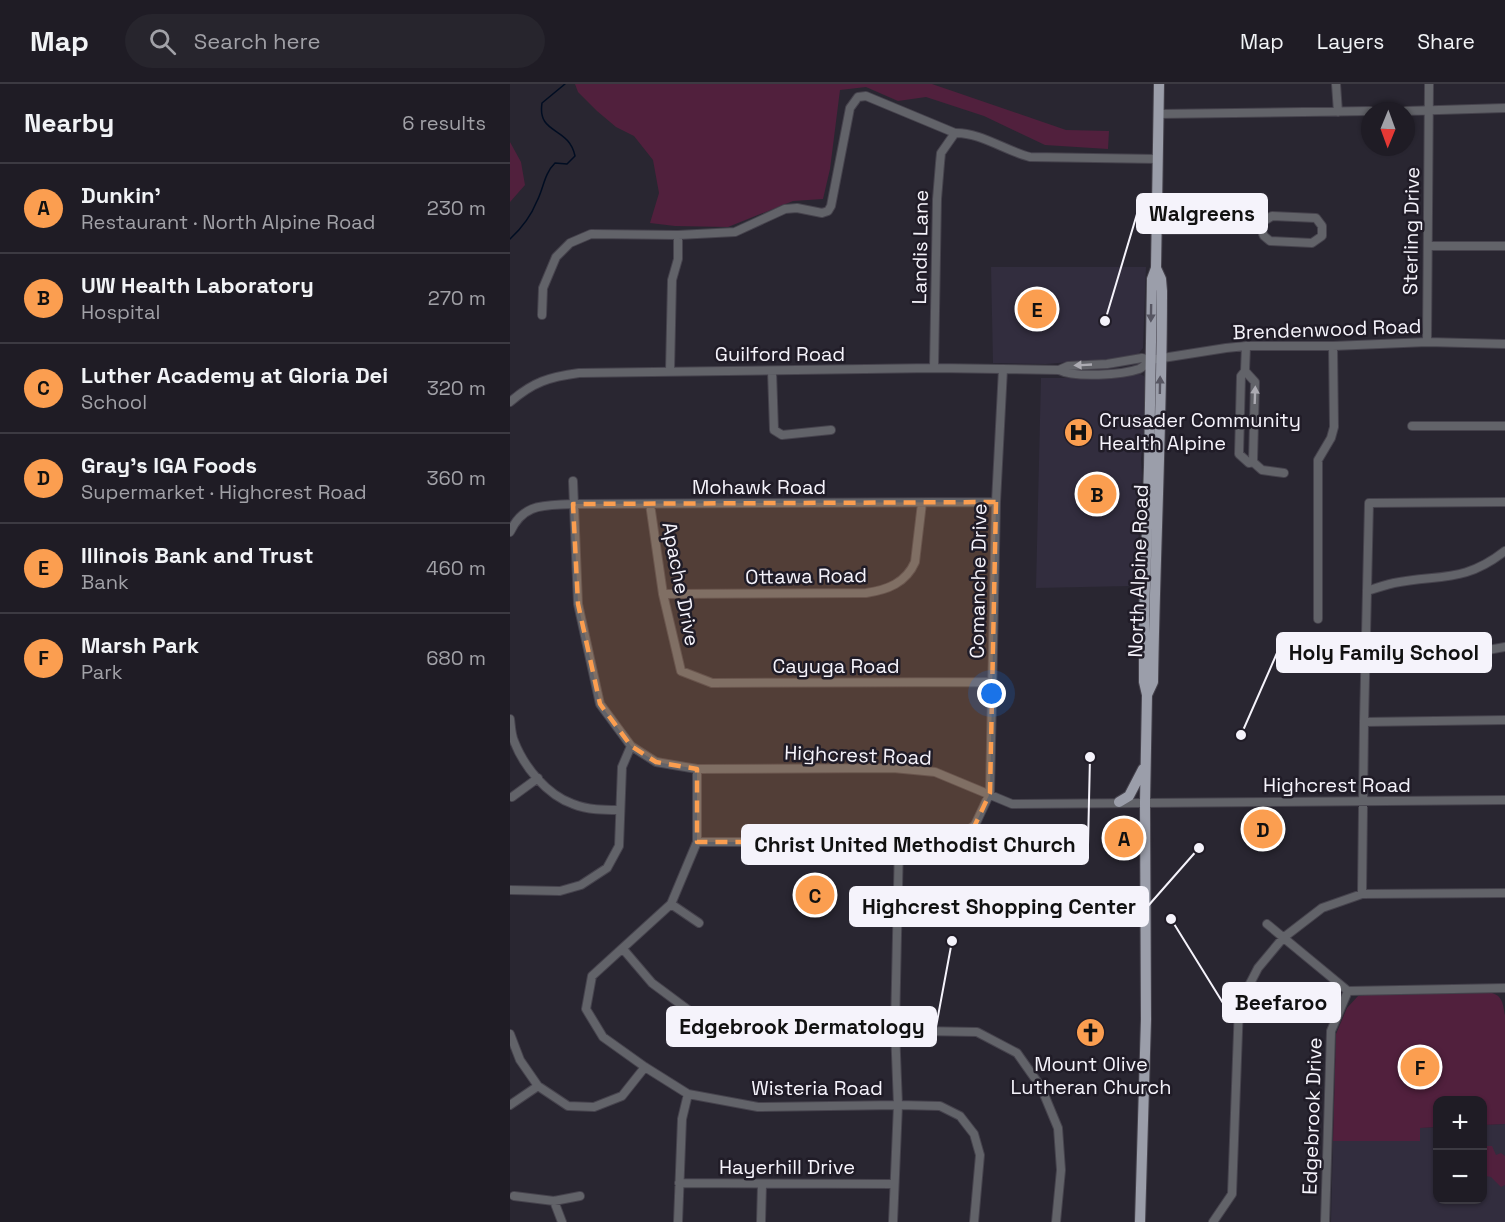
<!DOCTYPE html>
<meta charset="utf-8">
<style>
:root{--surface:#1f1c25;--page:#27252d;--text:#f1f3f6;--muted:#a1a1a7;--line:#3c3a42;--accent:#fb9e50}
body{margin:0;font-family:"Space Grotesk",sans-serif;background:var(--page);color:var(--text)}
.controls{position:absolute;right:18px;bottom:18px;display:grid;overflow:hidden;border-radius:12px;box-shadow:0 2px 4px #0004}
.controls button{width:54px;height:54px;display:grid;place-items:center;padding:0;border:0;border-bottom:2px solid var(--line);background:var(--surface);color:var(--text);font:30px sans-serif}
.compass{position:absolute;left:851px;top:18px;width:54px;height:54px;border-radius:50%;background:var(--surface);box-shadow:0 2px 4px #0004;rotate:181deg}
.you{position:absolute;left:482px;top:610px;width:21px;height:21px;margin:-15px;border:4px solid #fff;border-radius:50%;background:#1a73e8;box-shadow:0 0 0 9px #1a73e833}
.badge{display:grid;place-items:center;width:39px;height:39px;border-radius:50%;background:var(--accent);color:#111;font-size:20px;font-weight:700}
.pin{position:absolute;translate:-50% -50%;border:3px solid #fff;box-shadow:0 2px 6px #0006}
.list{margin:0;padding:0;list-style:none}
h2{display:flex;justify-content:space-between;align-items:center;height:78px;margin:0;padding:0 24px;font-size:26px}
h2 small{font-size:20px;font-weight:400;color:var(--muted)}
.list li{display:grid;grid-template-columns:39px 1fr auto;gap:18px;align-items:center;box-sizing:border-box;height:90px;padding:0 24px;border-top:2px solid var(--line)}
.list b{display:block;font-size:22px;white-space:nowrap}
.list p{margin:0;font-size:20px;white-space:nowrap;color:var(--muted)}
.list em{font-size:20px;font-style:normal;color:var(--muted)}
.icon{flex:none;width:33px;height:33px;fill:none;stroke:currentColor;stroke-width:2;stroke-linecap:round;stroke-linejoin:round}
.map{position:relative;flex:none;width:995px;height:1138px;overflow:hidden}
header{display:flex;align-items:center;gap:36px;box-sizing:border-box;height:84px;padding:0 30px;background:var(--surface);border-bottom:2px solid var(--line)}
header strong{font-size:28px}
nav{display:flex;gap:33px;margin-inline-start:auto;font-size:21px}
.search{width:420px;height:54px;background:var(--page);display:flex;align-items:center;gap:15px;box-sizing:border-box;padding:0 21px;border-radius:33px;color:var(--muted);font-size:22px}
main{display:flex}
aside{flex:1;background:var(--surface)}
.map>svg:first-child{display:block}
.built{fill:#322d3e}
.green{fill:#51203d}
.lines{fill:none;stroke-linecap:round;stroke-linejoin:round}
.stream{stroke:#000d22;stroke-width:1.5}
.minor-casing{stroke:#46434d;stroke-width:10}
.major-casing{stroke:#46434d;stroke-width:12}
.minor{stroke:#626369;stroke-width:8}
.major{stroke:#9b9eaa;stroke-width:10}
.oneway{fill:#575662}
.oneway2{fill:#acabb2}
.marked{fill:#fb9e50;fill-opacity:0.2;stroke:#fb9e50;stroke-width:4.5;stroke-dasharray:12 8;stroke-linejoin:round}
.labels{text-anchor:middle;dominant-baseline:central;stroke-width:5;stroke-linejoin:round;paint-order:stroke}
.street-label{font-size:20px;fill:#f5f3fb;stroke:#201c27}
.poi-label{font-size:20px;fill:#f5f3fb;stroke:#201c27;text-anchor:start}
.leader{fill:none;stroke:#f5f3fb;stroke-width:2}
.callout-dot{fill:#f5f3fb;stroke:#201c27;stroke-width:2}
.callout{fill:#f5f3fb;stroke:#f5f3fb;stroke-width:2}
.callout-label{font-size:21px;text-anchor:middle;font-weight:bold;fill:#111}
</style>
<header>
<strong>Map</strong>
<div class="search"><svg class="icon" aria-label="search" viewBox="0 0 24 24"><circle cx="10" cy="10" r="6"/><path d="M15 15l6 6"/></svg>Search here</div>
<nav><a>Map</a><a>Layers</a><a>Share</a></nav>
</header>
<main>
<aside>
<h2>Nearby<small>6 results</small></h2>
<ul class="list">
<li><span class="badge">A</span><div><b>Dunkin'</b><p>Restaurant · North Alpine Road</p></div><em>230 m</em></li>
<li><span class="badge">B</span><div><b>UW Health Laboratory</b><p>Hospital</p></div><em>270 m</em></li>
<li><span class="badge">C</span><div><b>Luther Academy at Gloria Dei</b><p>School</p></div><em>320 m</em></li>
<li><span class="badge">D</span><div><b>Gray's IGA Foods</b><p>Supermarket · Highcrest Road</p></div><em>360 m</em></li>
<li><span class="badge">E</span><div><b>Illinois Bank and Trust</b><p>Bank</p></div><em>460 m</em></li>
<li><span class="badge">F</span><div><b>Marsh Park</b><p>Park</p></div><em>680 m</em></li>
</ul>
</aside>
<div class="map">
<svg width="995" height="1138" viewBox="0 0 995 1138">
<rect width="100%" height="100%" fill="#292631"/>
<path class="built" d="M 481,183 L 636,183 L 633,264 L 626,273 L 598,277 L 584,276 L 536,280 L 483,279 Z
M 628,289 L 634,292 L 636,297 L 636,324 L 631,375 L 632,391 L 626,499 L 620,502 L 526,504 L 531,294 L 583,294 Z
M 995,1040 L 995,1138 L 821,1138 L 823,1057 L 909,1057 L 910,1044 L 927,1043 L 928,1116 L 972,1116 L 973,1041 Z"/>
<path class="green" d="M 65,0 L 422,0 L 556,46 L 599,47 L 598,65 L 535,61 L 474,32 L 416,13 L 388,17 L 356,3 L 330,6 L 320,85 L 313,115 L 283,117 L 218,143 L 165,142 L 140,139 L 149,109 L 143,76 L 124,52 L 106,43 L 87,27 L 68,8 Z
M 0,58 L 11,78 L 15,101 L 0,118 Z
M 982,909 C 993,912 993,921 995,931 L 995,1040 L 973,1041 L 972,1016 L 928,1016 L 927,1043 L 910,1044 L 910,1057 L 823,1057 L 826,950 L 837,924 L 848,912 L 855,911 Z
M 974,1062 L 982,1062 L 986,1071 L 991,1069 L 995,1072 L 995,1101 L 991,1103 L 981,1093 L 976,1092 L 973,1093 Z"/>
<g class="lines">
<path class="stream" d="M 0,155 C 12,144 21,132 27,117 C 34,103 34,90 45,79 L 57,80 L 65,72 C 59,42 27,51 32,19 L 55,0"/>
<defs>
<path id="minor" d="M 826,0 L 828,28
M 896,27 L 995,24
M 648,30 L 860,27
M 762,132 L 806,134 L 812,142 L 812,152 L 802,159 L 760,157 L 754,152 L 751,145 L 754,137 Z
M 646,146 L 751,145
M 918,162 L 995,162
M 32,231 L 33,204 L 46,173 L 60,159 L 81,150 L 168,151 L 225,148 L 275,125 L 287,124 L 312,129 L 318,127 L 321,122 L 340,24 L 348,13 L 356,12 L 445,49 C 469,48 496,67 520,73 L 648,75
M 917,258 L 919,0
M 424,284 L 427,115 L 430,79 L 431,69 L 445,49
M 549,286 L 558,282 L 597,280 L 632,274 L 640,276 L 716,264 L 736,262 L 823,262 L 917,258 L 995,260
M 160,287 L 162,196 L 168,175 L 168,151
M 262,287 L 264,346 L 272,351 L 321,346
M 735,287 L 745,298 L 743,378 L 739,379 L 729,370 L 731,292 L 735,287 L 736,262
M 0,318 C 23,298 39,293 69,289 L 424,284 L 549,286 C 565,294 612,291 629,285 C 634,283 637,279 640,276
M 902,342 L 995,342
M 743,378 L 752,386 L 774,389
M 63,397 L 68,520 L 90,620 L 121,662 L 146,678 L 187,685 L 383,684 L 425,688 L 502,720 L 995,716
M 140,420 L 153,510 L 171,587 L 202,599 L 483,598
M 0,448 C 14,418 35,422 63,420 L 486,418
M 857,507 C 866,504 875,501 884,499 C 931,490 954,499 995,467
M 153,510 L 356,509 C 377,506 396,499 405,478 L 412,419
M 808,535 L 808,376 L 821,354 L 824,343 L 823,262
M 855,578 L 945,572 L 995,563
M 0,635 C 1,642 1,650 4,657 C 14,683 37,711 63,720 C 78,726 94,726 109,726
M 854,638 L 995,636
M 187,685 L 187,758 L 161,820 L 82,892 L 76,925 L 93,953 L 135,983 L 178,1010 L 248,1023 L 388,1021 L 430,1022 L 450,1032 L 464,1050 L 470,1071 L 464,1138
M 2,713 L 28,694
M 187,758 L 444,758 L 465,741 L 480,709 L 486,418 L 493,285
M 0,806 L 50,807 L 71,801 L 97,784 L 109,762 L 112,683 L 121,662
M 852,810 L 854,638 L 859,419 L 995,418
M 161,820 L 189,839
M 757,840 L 838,907
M 113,865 L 142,899 L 181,928 L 243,944 L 467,948 L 507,969 L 531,1003 L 548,1044 L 551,1086 L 546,1138
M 838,907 L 995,904
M 0,950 L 10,976 L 28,1002 L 58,1022 L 84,1023 L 112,1012 L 135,983
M 0,1021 L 28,1002
M 169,1099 L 384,1100
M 4,1112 L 44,1117 L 70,1112
M 44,1117 L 52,1138
M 168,1138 L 172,1035 L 178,1010
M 251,1138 L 252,1100
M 383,1138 L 388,1021 L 385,945 L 389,758
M 703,1138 L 722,1110 L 729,921 L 748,884 L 773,854 L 812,824 L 852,810 L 995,809
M 815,1138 L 821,947 L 838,907"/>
<path id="major" d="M 637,611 L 643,598 C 645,468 652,337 652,207 L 651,195 L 646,184
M 609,718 L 619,712 L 633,685
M 630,1138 L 636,935 L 635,718 L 637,611 L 634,598 L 634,531 L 639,383 L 642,195 L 646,184 L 649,0"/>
</defs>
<use href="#minor" class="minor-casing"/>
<use href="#major" class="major-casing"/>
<use href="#minor" class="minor"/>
<use href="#major" class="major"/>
</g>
<defs><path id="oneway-solid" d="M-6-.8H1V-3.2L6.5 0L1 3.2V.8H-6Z" transform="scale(1.5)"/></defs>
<g class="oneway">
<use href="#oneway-solid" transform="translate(641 229) rotate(91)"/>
<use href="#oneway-solid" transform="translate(650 301) rotate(-89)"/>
</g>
<g class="oneway2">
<use href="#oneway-solid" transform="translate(573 281) rotate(177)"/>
<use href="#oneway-solid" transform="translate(745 311) rotate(-88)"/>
</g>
<path class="marked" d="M 486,418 L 480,709 L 465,741 L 444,758 L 187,758 L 187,685 L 146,678 L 121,662 L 90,620 L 68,520 L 63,420 Z"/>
<defs>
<symbol id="hospital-disc" viewBox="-11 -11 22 22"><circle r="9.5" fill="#fb9e50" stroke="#201c27"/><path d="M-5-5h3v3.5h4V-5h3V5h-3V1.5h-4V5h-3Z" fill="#111"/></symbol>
<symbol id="church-disc" viewBox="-11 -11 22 22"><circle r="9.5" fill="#fb9e50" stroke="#201c27"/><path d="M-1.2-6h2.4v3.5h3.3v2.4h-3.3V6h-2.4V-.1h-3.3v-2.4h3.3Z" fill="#111"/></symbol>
</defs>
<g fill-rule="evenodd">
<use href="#hospital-disc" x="552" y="332" width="33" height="33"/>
<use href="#church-disc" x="564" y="932" width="33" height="33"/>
</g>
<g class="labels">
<g class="street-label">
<text transform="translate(901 147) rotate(-89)">Sterling Drive</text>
<text transform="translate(410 163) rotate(-89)">Landis Lane</text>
<text transform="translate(817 245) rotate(-2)">Brendenwood Road</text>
<text x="270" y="270">Guilford Road</text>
<text x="249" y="403">Mohawk Road</text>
<text transform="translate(628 487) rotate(-88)">North Alpine Road</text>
<text transform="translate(296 492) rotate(-1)">Ottawa Road</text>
<text transform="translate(468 497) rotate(-89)">Comanche Drive</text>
<text transform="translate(171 500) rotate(79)">Apache Drive</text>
<text x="326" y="582">Cayuga Road</text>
<text transform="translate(348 671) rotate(2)">Highcrest Road</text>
<text x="827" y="701">Highcrest Road</text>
<text x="307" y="1004">Wisteria Road</text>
<text transform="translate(802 1032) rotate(-88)">Edgebrook Drive</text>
<text x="277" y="1083">Hayerhill Drive</text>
</g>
<g class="poi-label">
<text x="589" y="336">Crusader Community<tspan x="589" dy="23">Health Alpine</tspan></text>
<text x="581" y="980" text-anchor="middle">Mount Olive<tspan x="581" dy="23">Lutheran Church</tspan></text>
</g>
</g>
<path class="leader" d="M595 237L627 130M731 651L767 569M580 673L578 761M689 764L638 822M661 835L713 919M442 857L426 943"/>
<g class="callout-dot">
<circle cx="595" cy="237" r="6"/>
<circle cx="731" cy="651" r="6"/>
<circle cx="580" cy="673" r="6"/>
<circle cx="689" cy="764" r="6"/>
<circle cx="661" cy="835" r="6"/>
<circle cx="442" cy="857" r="6"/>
</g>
<g class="callout">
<rect x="627" y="110" width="130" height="39" rx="6"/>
<rect x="767" y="549" width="214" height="39" rx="6"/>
<rect x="232" y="741" width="346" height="39" rx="6"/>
<rect x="340" y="803" width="298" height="39" rx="6"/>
<rect x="713" y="899" width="117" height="39" rx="6"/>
<rect x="157" y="923" width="269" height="39" rx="6"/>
</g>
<g class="callout-label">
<text x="692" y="137">Walgreens</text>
<text x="874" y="576">Holy Family School</text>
<text x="405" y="768">Christ United Methodist Church</text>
<text x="489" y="830">Highcrest Shopping Center</text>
<text x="771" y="926">Beefaroo</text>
<text x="292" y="950">Edgebrook Dermatology</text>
</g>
</svg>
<div class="controls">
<button>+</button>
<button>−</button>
</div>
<svg class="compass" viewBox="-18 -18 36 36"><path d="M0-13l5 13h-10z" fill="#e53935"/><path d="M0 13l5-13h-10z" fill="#a1a1a7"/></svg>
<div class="you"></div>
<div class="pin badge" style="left:614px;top:754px">A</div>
<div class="pin badge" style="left:587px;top:410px">B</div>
<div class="pin badge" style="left:305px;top:811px">C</div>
<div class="pin badge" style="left:753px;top:745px">D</div>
<div class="pin badge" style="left:527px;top:225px">E</div>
<div class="pin badge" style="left:910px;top:983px">F</div>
</div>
</main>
